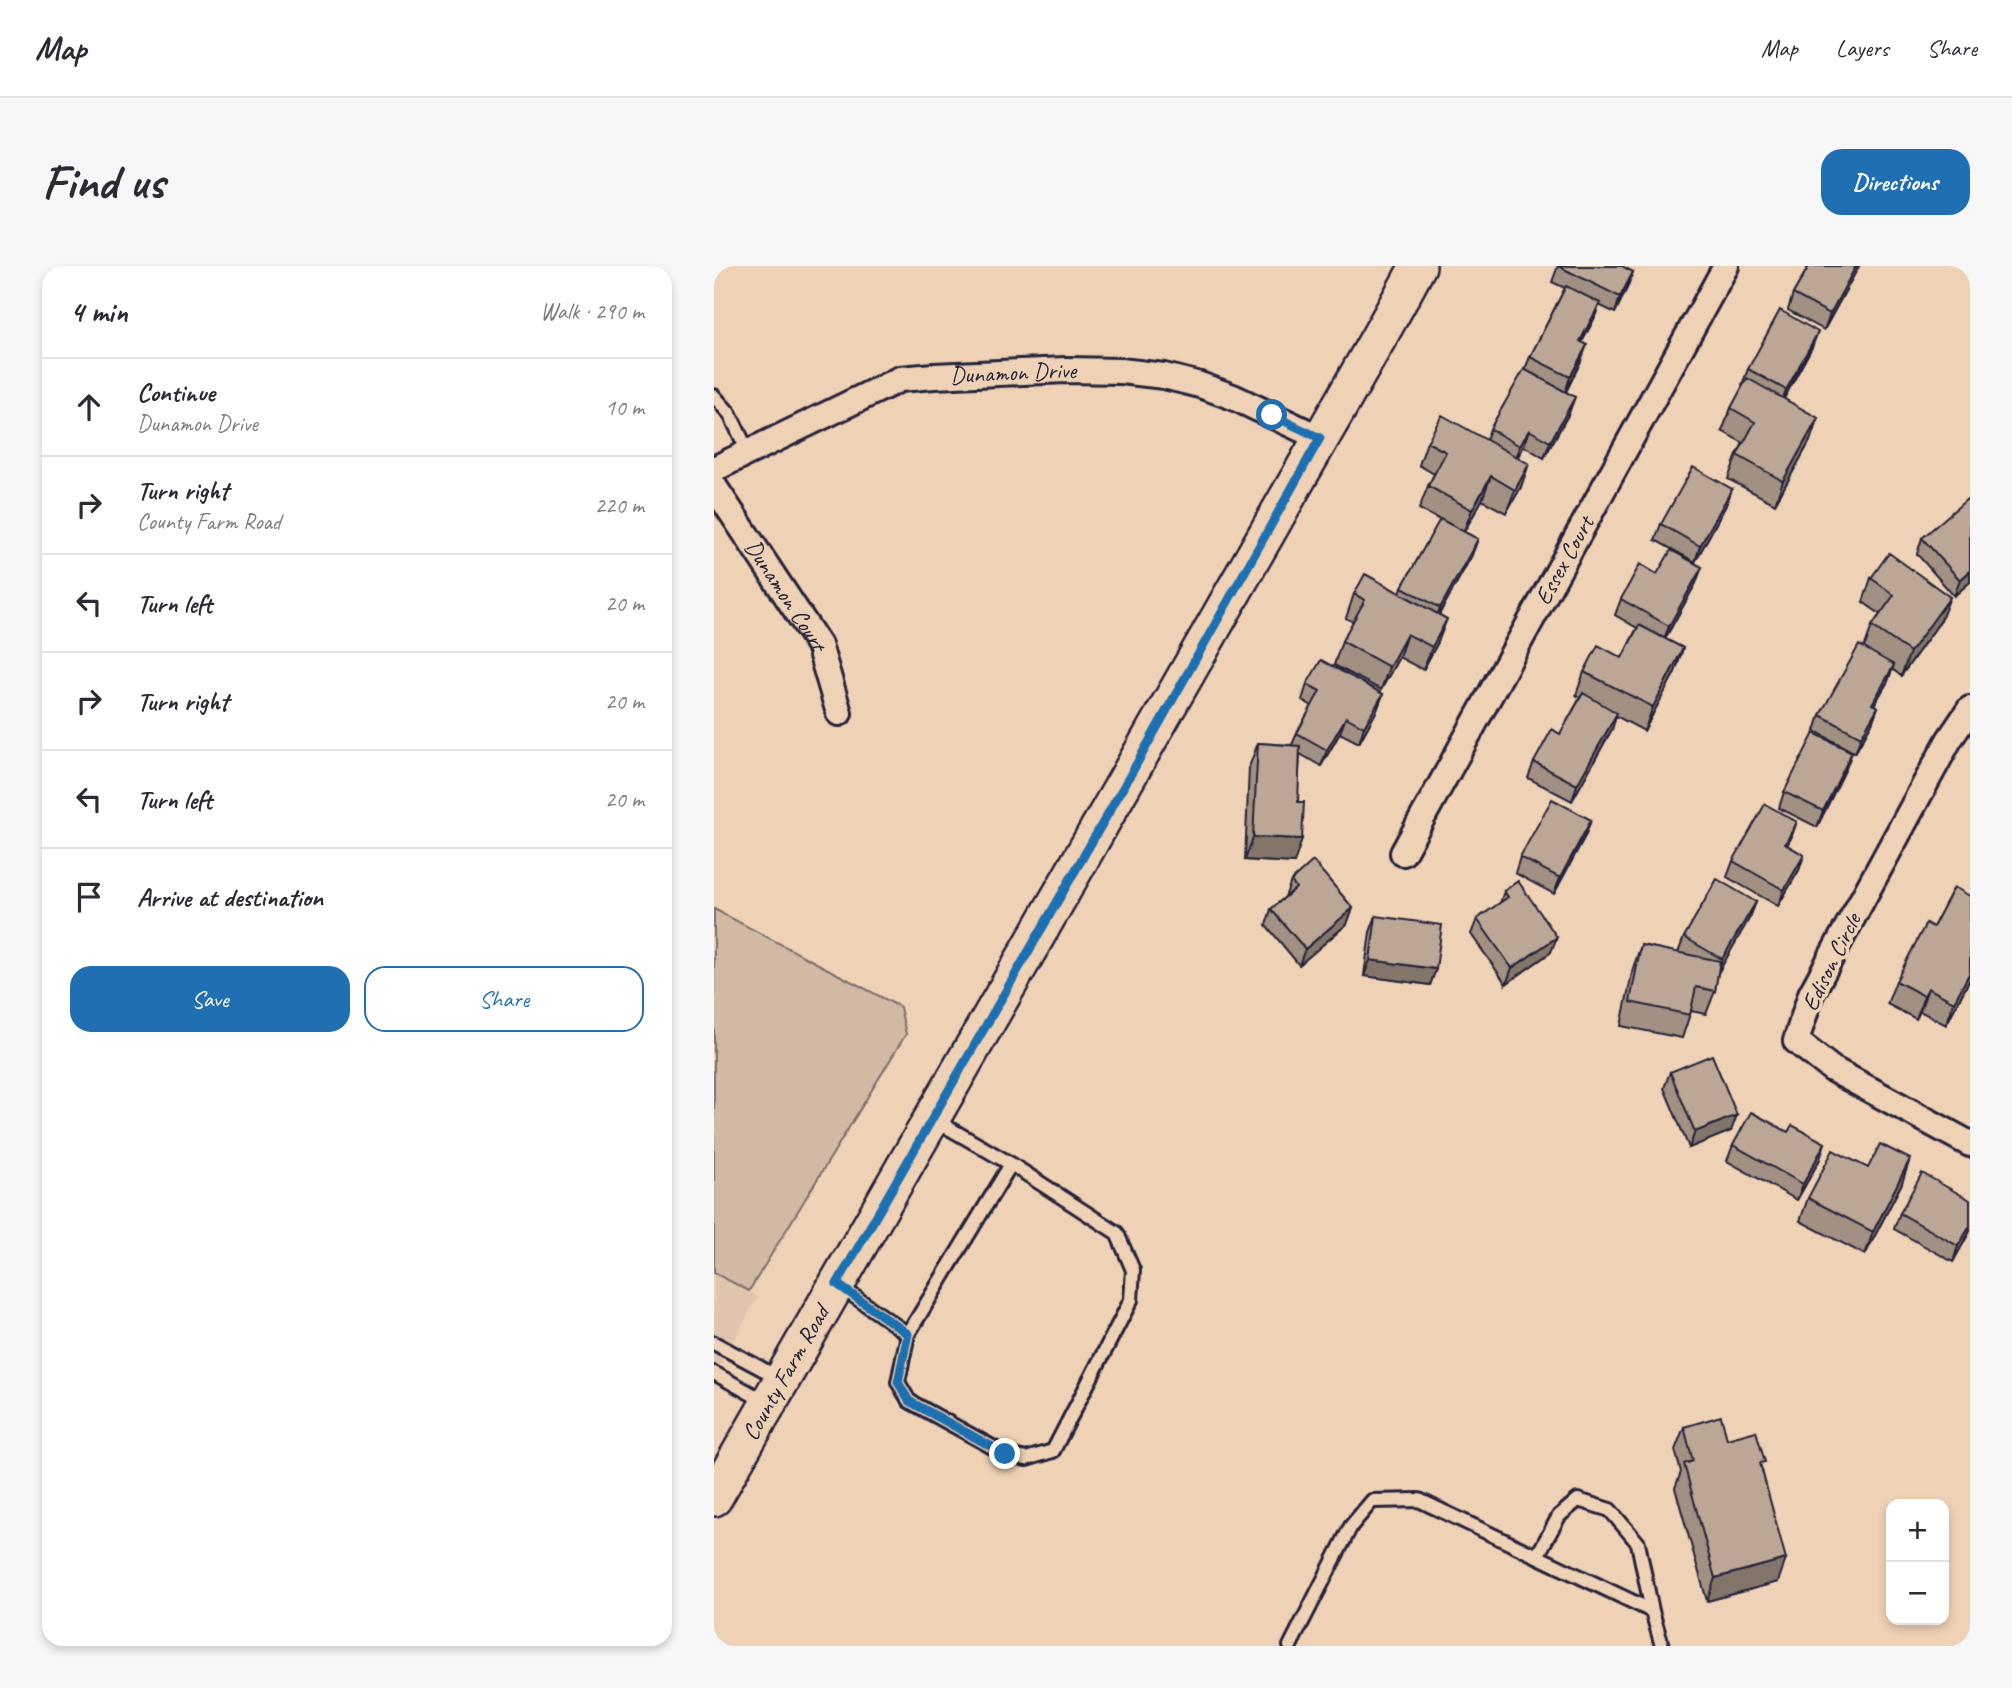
<!DOCTYPE html>
<meta charset="utf-8">
<style>
:root{--surface:#fff;--page:#f7f7f7;--text:#2b2b33;--muted:#7c7c81;--line:#e1e1e2;--accent:#1f6fb2}
body{margin:0;font-family:Caveat,sans-serif;background:var(--page);color:var(--text)}
.controls{position:absolute;right:21px;bottom:21px;display:grid;overflow:hidden;border-radius:14px;box-shadow:0 4px 10px #0003}
.controls button{width:63px;height:63px;display:grid;place-items:center;padding:0;border:0;border-bottom:2px solid var(--line);background:var(--surface);color:var(--text);font:35px sans-serif}
.stop{position:absolute;width:21px;height:21px;margin:-16px;border:5px solid #1f6fb2;border-radius:50%;background:#fff}
.stop.end{background:#1f6fb2;border-color:#fff;box-shadow:0 2px 7px #0008}
.list{margin:0;padding:0;list-style:none}
h2{display:flex;justify-content:space-between;align-items:center;height:91px;margin:0;padding:0 28px;font-size:30px}
h2 small{font-size:23px;font-weight:400;color:var(--muted)}
.list li{display:grid;grid-template-columns:46px 1fr auto;gap:21px;align-items:center;box-sizing:border-box;height:98px;padding:0 28px;border-top:2px solid var(--line)}
.list b{display:block;font-size:26px;white-space:nowrap}
.list p{margin:0;font-size:23px;white-space:nowrap;color:var(--muted)}
.list em{font-size:23px;font-style:normal;color:var(--muted)}
.actions{display:flex;gap:14px;padding:21px 28px}
.actions a{flex:1;padding:16px 0;border:2px solid var(--accent);border-radius:21px;text-align:center;font-size:24px;color:var(--accent)}
.actions .main{background:var(--accent);color:#fff}
.icon{flex:none;width:38px;height:38px;fill:none;stroke:currentColor;stroke-width:2;stroke-linecap:round;stroke-linejoin:round}
.map{position:relative;flex:none;width:1256px;height:1380px;overflow:hidden;border-radius:21px}
header{display:flex;align-items:center;gap:42px;box-sizing:border-box;height:98px;padding:0 35px;background:var(--surface);border-bottom:2px solid var(--line)}
header strong{font-size:33px}
nav{display:flex;gap:38px;margin-inline-start:auto;font-size:24px}
.intro{display:flex;align-items:center;justify-content:space-between;box-sizing:border-box;height:168px;padding:0 42px}
h1{margin:0;font-size:49px}
.button{padding:18px 32px;border-radius:21px;background:var(--accent);color:#fff;font-size:24px;font-weight:700}
main{display:flex;gap:42px;padding:0 42px}
aside{flex:1;background:var(--surface);border-radius:21px;box-shadow:0 4px 10px #0003}
.map>svg:first-child{display:block}
.built{fill:#e0c5ac}
.green{fill:#d1b9a4;stroke:#7a6e70;stroke-width:2}
.lines{fill:none;stroke-linecap:round;stroke-linejoin:round}
.service-casing{stroke:#22223b;stroke-width:18}
.minor-casing{stroke:#22223b;stroke-width:30}
.secondary-casing{stroke:#22223b;stroke-width:40}
.service{stroke:#efd2b5;stroke-width:12}
.minor{stroke:#efd2b5;stroke-width:24}
.secondary{stroke:#efd2b5;stroke-width:35}
.wall{fill:#a29082;stroke:#22223b;stroke-width:2}
.shaded-wall{fill:#84756a;stroke:#22223b;stroke-width:2}
.building{fill:#bca797;stroke:#22223b;stroke-width:2}
.route{stroke:#1f6fb2;stroke-width:9}
.labels{text-anchor:middle;dominant-baseline:central;stroke-width:7;stroke-linejoin:round;paint-order:stroke}
.street-label{font-size:24px;fill:#22223b;stroke:#efd2b5}
</style>
<header>
<strong>Map</strong>
<nav><a>Map</a><a>Layers</a><a>Share</a></nav>
</header>
<div class="intro"><h1>Find us</h1><a class="button">Directions</a></div>
<main>
<aside>
<h2>4 min<small>Walk · 290 m</small></h2>
<ul class="list">
<li><svg class="icon" aria-label="ahead" viewBox="0 0 24 24"><path d="M12 20V5M6 11l6-6 6 6"/></svg><div><b>Continue</b><p>Dunamon Drive</p></div><em>10 m</em></li>
<li><svg class="icon" aria-label="right" viewBox="0 0 24 24"><path d="M7 20v-9h11M14 6l5 5-5 5"/></svg><div><b>Turn right</b><p>County Farm Road</p></div><em>220 m</em></li>
<li><svg class="icon" aria-label="left" viewBox="0 0 24 24"><path d="M17 20v-9H6M10 6l-5 5 5 5"/></svg><div><b>Turn left</b></div><em>20 m</em></li>
<li><svg class="icon" aria-label="right" viewBox="0 0 24 24"><path d="M7 20v-9h11M14 6l5 5-5 5"/></svg><div><b>Turn right</b></div><em>20 m</em></li>
<li><svg class="icon" aria-label="left" viewBox="0 0 24 24"><path d="M17 20v-9H6M10 6l-5 5 5 5"/></svg><div><b>Turn left</b></div><em>20 m</em></li>
<li><svg class="icon" aria-label="arrive" viewBox="0 0 24 24"><path d="M6 21V4h12l-3 4 3 4H6"/></svg><div><b>Arrive at destination</b></div></li>
</ul>
<div class="actions"><a class="main">Save</a><a>Share</a></div>
</aside>
<div class="map">
<svg width="1256" height="1380" viewBox="0 0 1256 1380">
<rect width="100%" height="100%" fill="#efd2b5"/>
<filter id="ink" filterUnits="userSpaceOnUse"><feTurbulence type="fractalNoise" baseFrequency=".0143" numOctaves="2"/><feDisplacementMap in="SourceGraphic" scale="14" xChannelSelector="R" yChannelSelector="G"/><feConvolveMatrix kernelMatrix="1 2 1 2 8 2 1 2 1" color-interpolation-filters="sRGB"/></filter>
<g filter="url(#ink)">
<path class="built" d="M 0,1007 L 44,1031 L 0,1110 Z"/>
<path class="green" d="M 0,643 L 186,741 L 192,768 L 35,1025 L 0,1007 Z"/>
<g class="lines">
<defs>
<path id="service" d="M 0,130 L 16,148 L 34,186
M 124,1019 L 194,1068 L 184,1116 L 195,1135 L 291,1188 L 312,1193 L 339,1185 L 417,1034 L 419,1004 L 403,967 L 297,898 L 219,853
M 194,1068 L 297,898
M 0,1077 L 67,1113
M 0,1107 L 52,1136
M 823,1290 L 845,1250 L 864,1234 L 896,1244 L 924,1277 L 938,1345
M 576,1380 L 637,1260 L 658,1235 L 705,1234 L 938,1345 L 948,1380"/>
<g id="minor">
<path id="s1" d="M 0,203 L 186,113 L 220,110 L 352,104 L 407,105 L 450,110 L 486,119 L 519,131 L 606,172"/>
<path id="s2" d="M 0,220 L 105,379 L 125,447"/>
<path d="M 1256,443 L 1235,474 L 1097,728 L 1082,775 L 1118,803 L 1256,878"/>
<path id="s3" d="M 689,587 L 1012,0"/>
</g>
<g id="secondary">
<path id="s4" d="M 0,1232 C 185,907 373,585 557,260 C 606,173 657,88 704,0"/>
</g>
</defs>
<use href="#service" class="service-casing"/>
<use href="#minor" class="minor-casing"/>
<use href="#secondary" class="secondary-casing"/>
<use href="#service" class="service"/>
<use href="#minor" class="minor"/>
<use href="#secondary" class="secondary"/>
</g>
<path class="wall" d="M 844,0 L 919,6 L 913,22 L 901,47 L 885,39 L 880,53 L 868,76 L 867,95 L 852,126 L 855,147 L 830,192 L 810,180 L 803,191 L 807,221 L 792,247 L 768,234 L 750,266 L 758,289 L 725,348 L 724,376 L 709,404 L 685,391 L 667,424 L 620,399 L 628,375 L 639,356 L 632,352 L 640,328 L 686,327 L 688,321 L 726,254 L 705,243 L 714,220 L 720,208 L 705,199 L 713,176 L 772,174 L 776,163 L 811,103 L 816,91 L 851,22 L 838,16 Z
M 1095,0 L 1145,0 L 1110,64 L 1074,44 L 1079,28 Z
M 1098,81 L 1070,132 L 1096,175 L 1061,238 L 1014,213 L 1023,189 L 1029,177 L 1008,165 L 1017,142 L 1029,120 L 1028,119 L 1034,103 Z
M 1018,223 L 1012,239 L 981,296 L 941,274 L 947,258 Z
M 1208,272 L 1256,316 L 1240,330 L 1203,288 Z
M 943,308 L 982,317 L 951,373 L 969,382 L 961,406 L 930,465 L 902,450 L 898,463 L 858,535 L 814,512 L 820,496 L 846,468 L 866,432 L 862,429 L 870,406 L 908,392 L 923,362 L 901,349 L 907,333 Z
M 1157,312 L 1227,354 L 1187,410 L 1178,403 L 1174,415 L 1160,439 L 1164,441 L 1158,457 L 1141,487 L 1101,465 L 1106,449 L 1150,382 L 1158,360 L 1166,348 L 1149,336 Z
M 593,418 L 669,428 L 663,444 L 645,477 L 626,467 L 607,500 L 586,488 L 580,597 L 531,594 L 535,501 L 544,477 L 578,479 L 583,467 L 598,440 L 588,434 Z
M 1138,486 L 1132,502 L 1103,561 L 1065,542 L 1070,526 Z
M 877,554 L 871,570 L 840,628 L 801,607 L 806,591 Z
M 1077,572 L 1073,579 L 1090,589 L 1085,604 L 1064,640 L 1013,611 L 1019,595 Z
M 577,615 L 639,642 L 633,658 L 585,699 L 552,659 L 557,643 L 571,631 Z
M 790,625 L 837,686 L 792,718 L 757,668 L 763,653 L 786,637 Z
M 1042,636 L 1036,651 L 1004,706 L 1001,725 L 992,748 L 977,745 L 968,772 L 907,760 L 919,702 L 927,679 L 964,687 L 970,671 Z
M 662,650 L 722,703 L 716,719 L 650,710 L 656,666 Z
M 1256,713 L 1232,759 L 1206,745 L 1202,753 L 1173,738 L 1182,715 Z
M 956,806 L 1017,865 L 975,882 L 950,822 Z
M 1074,866 L 1106,893 L 1083,934 L 1013,895 L 1019,879 Z
M 1154,902 L 1188,917 L 1151,989 L 1086,955 L 1094,932 Z
M 1186,947 L 1256,965 L 1239,996 L 1180,963 Z
M 970,1161 L 1013,1173 L 1048,1204 L 1064,1316 L 993,1335 L 961,1222 L 967,1206 L 961,1184 Z"/>
<path class="shaded-wall" d="M 1142,0 L 1145,0 L 1110,64 L 1116,48 Z
M 919,6 L 913,22 L 901,47 L 906,31 Z
M 886,37 L 880,53 L 860,91 L 866,75 Z
M 1104,66 L 1098,81 L 1066,140 L 1072,124 Z
M 873,79 L 867,95 L 851,127 L 856,111 Z
M 861,131 L 855,147 L 830,192 L 836,176 Z
M 1104,152 L 1096,175 L 1061,238 L 1069,215 Z
M 815,164 L 810,180 L 801,196 L 806,180 Z
M 815,198 L 807,221 L 792,247 L 801,224 Z
M 777,210 L 768,234 L 749,267 L 758,244 Z
M 1018,223 L 1012,239 L 981,296 L 986,280 Z
M 764,273 L 758,289 L 720,358 L 726,342 Z
M 988,301 L 982,317 L 949,376 L 955,360 Z
M 1256,305 L 1256,316 L 1240,330 L 1246,314 Z
M 1236,331 L 1227,354 L 1187,410 L 1196,386 Z
M 733,353 L 724,376 L 709,404 L 718,381 Z
M 693,368 L 685,391 L 667,424 L 675,401 Z
M 969,382 L 961,406 L 930,465 L 939,441 Z
M 1180,399 L 1174,415 L 1152,453 L 1158,438 Z
M 669,428 L 663,444 L 645,477 L 650,461 Z
M 1164,441 L 1158,457 L 1141,487 L 1147,471 Z
M 903,447 L 898,463 L 858,535 L 863,519 Z
M 632,451 L 626,467 L 607,500 L 613,484 Z
M 1138,486 L 1132,502 L 1103,561 L 1109,545 Z
M 877,554 L 871,570 L 840,628 L 846,612 Z
M 1083,556 L 1077,572 L 1065,593 L 1071,578 Z
M 539,571 L 588,573 L 580,597 L 531,594 Z
M 1090,589 L 1085,604 L 1064,640 L 1070,624 Z
M 1042,636 L 1036,651 L 1003,709 L 1008,693 Z
M 639,642 L 633,658 L 585,699 L 591,683 Z
M 843,671 L 837,686 L 792,718 L 798,702 Z
M 656,694 L 722,703 L 716,719 L 650,710 Z
M 1256,706 L 1256,713 L 1232,759 L 1240,736 Z
M 1214,722 L 1206,745 L 1202,753 L 1210,730 Z
M 1023,849 L 1017,865 L 975,882 L 981,866 Z
M 1111,877 L 1106,893 L 1083,934 L 1089,918 Z
M 1196,893 L 1188,917 L 1151,989 L 1159,966 Z
M 1256,960 L 1256,965 L 1239,996 L 1244,980 Z
M 1072,1293 L 1064,1316 L 993,1335 L 1001,1312 Z"/>
<path class="building" d="M 844,0 L 908,0 L 919,6 L 906,31 Z
M 1095,0 L 1142,0 L 1116,48 L 1079,28 Z
M 852,20 L 886,37 L 866,75 L 873,79 L 856,111 L 816,91 Z
M 1066,44 L 1104,66 L 1072,124 L 1034,103 Z
M 810,103 L 861,131 L 836,176 L 815,164 L 806,180 L 776,163 Z
M 1033,112 L 1104,152 L 1069,215 L 1023,189 L 1041,156 L 1017,142 Z
M 728,149 L 815,198 L 801,224 L 777,210 L 758,244 L 714,220 L 732,186 L 713,176 Z
M 979,201 L 1018,223 L 986,280 L 947,258 Z
M 1253,233 L 1256,236 L 1256,305 L 1246,314 L 1208,272 Z
M 726,253 L 764,273 L 726,342 L 688,321 Z
M 957,284 L 988,301 L 955,360 L 907,333 L 926,298 L 943,308 Z
M 1175,287 L 1236,331 L 1196,386 L 1158,360 L 1180,329 L 1157,312 Z
M 651,308 L 733,353 L 718,381 L 693,368 L 675,401 L 628,375 L 651,334 L 640,328 Z
M 925,359 L 969,382 L 939,441 L 870,406 L 884,379 L 908,392 Z
M 1145,379 L 1180,399 L 1158,438 L 1164,441 L 1147,471 L 1106,449 Z
M 607,394 L 669,428 L 650,461 L 632,451 L 613,484 L 583,467 L 606,425 L 593,418 Z
M 869,427 L 903,447 L 863,519 L 820,496 L 838,463 L 846,468 Z
M 1100,467 L 1138,486 L 1109,545 L 1070,526 Z
M 544,477 L 586,480 L 584,536 L 590,536 L 588,573 L 539,571 Z
M 838,533 L 877,554 L 846,612 L 806,591 Z
M 1051,538 L 1083,556 L 1071,578 L 1090,589 L 1070,624 L 1019,595 Z
M 599,595 L 639,642 L 591,683 L 557,643 L 582,622 L 577,615 Z
M 1003,613 L 1042,636 L 1008,693 L 970,671 Z
M 804,615 L 843,671 L 798,702 L 763,653 L 794,631 L 790,625 Z
M 1240,621 L 1256,630 L 1256,706 L 1240,736 L 1214,722 L 1210,730 L 1182,715 L 1212,657 L 1219,661 Z
M 662,650 L 728,659 L 722,703 L 656,694 Z
M 927,679 L 1006,695 L 1001,725 L 982,721 L 976,749 L 916,736 Z
M 998,789 L 1023,849 L 981,866 L 956,806 Z
M 1037,846 L 1074,866 L 1078,859 L 1111,877 L 1089,918 L 1019,879 Z
M 1166,878 L 1196,893 L 1159,966 L 1094,932 L 1119,884 L 1154,902 Z
M 1208,907 L 1256,934 L 1256,960 L 1244,980 L 1186,947 Z
M 1007,1150 L 1013,1173 L 1042,1165 L 1051,1196 L 1046,1197 L 1072,1293 L 1001,1312 L 970,1198 L 979,1195 L 970,1161 Z"/>
</g>
<g class="lines" filter="url(#ink)">
<path class="route" d="M 291,1188 L 195,1135 L 184,1116 L 194,1068 L 123,1018 L 418,506 L 606,172 L 558,149"/>
</g>
<g class="labels">
<g class="street-label">
<text stroke="none"><textPath href="#s1" startOffset="320">Dunamon Drive</textPath></text>
<text stroke="none"><textPath href="#s3" startOffset="334">Essex Court</textPath></text>
<text stroke="none"><textPath href="#s2" startOffset="131">Dunamon Court</textPath></text>
<text transform="translate(1117 696) rotate(-64)">Edison Circle</text>
<text stroke="none"><textPath href="#s4" startOffset="144">County Farm Road</textPath></text>
</g>
</g>
</svg>
<div class="controls">
<button>+</button>
<button>−</button>
</div>
<div class="stop" style="left:558px;top:149px"></div>
<div class="stop end" style="left:291px;top:1188px"></div>
</div>
</main>
